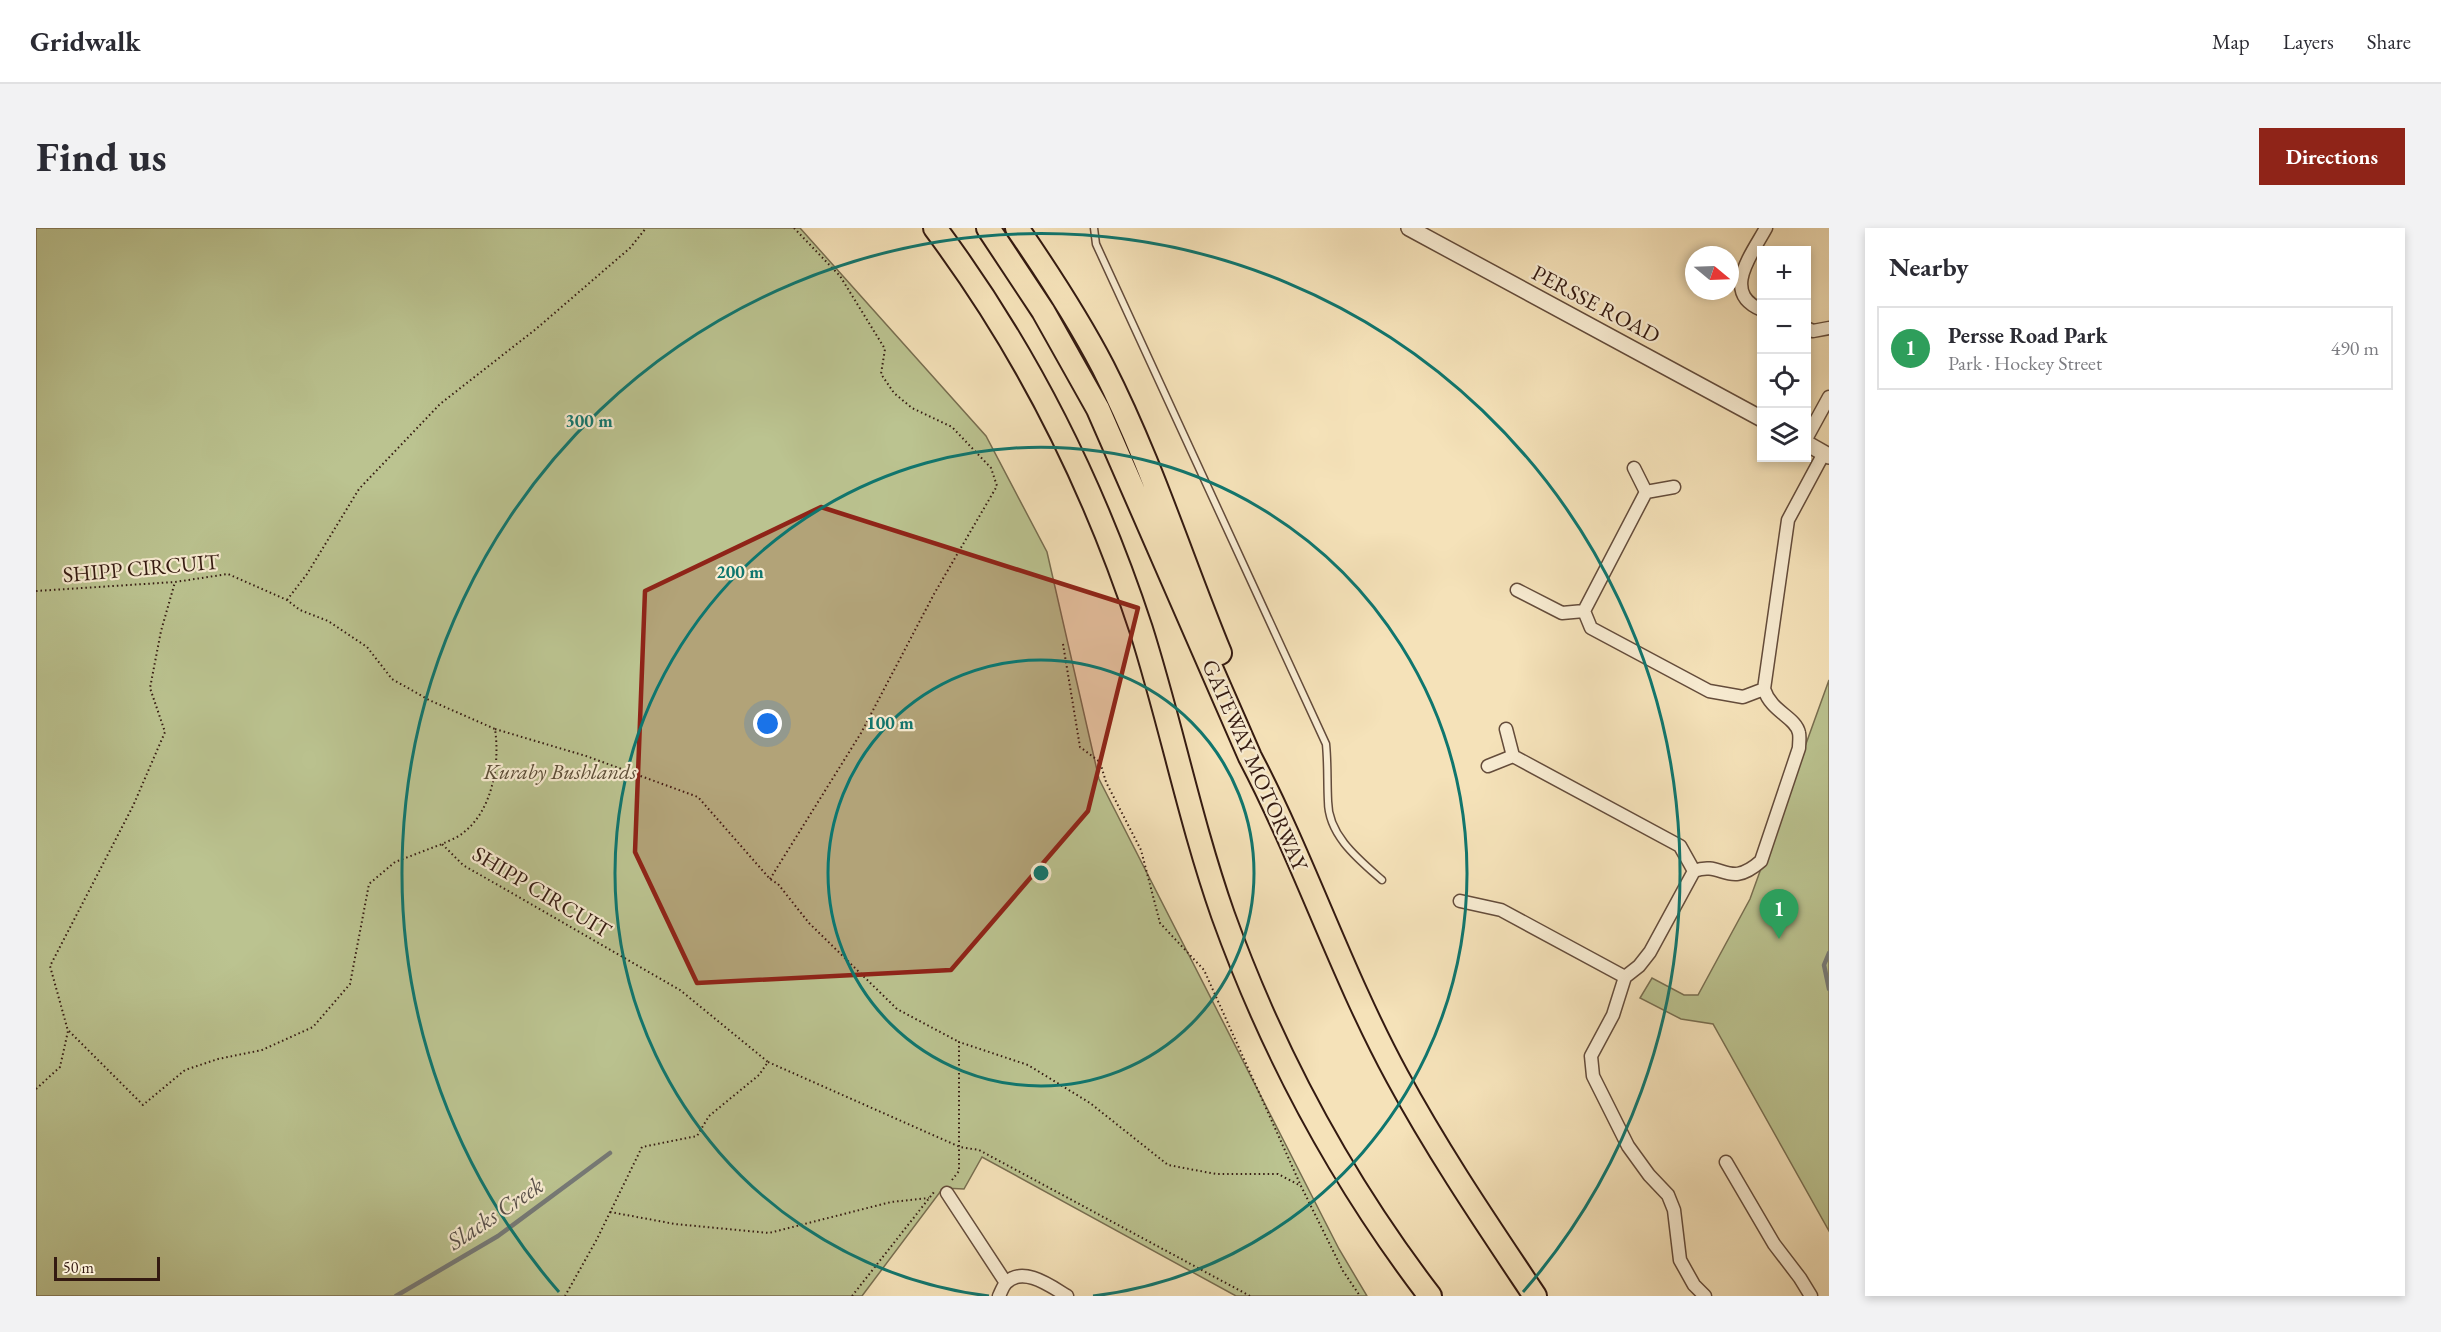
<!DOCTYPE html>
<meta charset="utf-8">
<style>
:root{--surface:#fff;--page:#f2f2f3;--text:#2b2b33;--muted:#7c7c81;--line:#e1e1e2;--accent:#8f2418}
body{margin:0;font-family:"EB Garamond",serif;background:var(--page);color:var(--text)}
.controls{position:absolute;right:18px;top:18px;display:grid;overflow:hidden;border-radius:0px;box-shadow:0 3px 9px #0003}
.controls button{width:54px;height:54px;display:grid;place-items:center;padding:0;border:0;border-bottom:2px solid var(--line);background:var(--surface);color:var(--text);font:30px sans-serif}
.compass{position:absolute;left:1649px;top:18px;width:54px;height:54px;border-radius:50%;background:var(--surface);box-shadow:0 3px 9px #0003;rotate:109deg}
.scale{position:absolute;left:18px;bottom:15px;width:106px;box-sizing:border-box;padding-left:6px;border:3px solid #341a11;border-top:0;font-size:16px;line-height:21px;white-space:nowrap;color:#341a11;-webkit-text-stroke:4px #f8ecd2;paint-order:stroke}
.you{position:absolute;left:732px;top:496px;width:21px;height:21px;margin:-15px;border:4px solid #fff;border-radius:50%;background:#1a73e8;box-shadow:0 0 0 9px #1a73e833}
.badge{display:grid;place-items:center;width:39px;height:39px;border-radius:50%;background:var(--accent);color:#fff;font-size:20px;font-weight:700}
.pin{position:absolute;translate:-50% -50px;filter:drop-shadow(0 2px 3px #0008)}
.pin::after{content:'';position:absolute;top:32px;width:21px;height:18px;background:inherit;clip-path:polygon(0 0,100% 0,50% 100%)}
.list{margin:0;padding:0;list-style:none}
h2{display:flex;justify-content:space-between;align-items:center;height:78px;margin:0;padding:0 24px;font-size:26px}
h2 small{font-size:20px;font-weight:400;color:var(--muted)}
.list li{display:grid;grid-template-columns:39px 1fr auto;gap:18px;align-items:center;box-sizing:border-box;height:84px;margin:0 12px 12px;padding:0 12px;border:2px solid var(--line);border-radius:0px}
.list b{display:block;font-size:22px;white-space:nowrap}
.list p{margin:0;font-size:20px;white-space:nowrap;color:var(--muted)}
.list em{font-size:20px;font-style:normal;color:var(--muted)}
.icon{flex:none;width:33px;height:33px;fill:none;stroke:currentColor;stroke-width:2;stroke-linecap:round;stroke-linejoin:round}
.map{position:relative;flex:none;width:1793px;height:1068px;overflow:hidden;border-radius:0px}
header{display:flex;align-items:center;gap:36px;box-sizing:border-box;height:84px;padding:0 30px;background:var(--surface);border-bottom:2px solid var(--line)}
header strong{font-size:28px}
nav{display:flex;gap:33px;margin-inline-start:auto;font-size:21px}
.intro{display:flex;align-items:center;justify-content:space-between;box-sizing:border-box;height:144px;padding:0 36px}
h1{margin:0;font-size:42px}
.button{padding:15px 27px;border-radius:0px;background:var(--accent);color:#fff;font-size:21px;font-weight:700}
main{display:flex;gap:36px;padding:0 36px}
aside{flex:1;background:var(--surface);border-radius:0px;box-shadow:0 3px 9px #0003}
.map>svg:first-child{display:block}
.green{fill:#bbc390;stroke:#786e50;stroke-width:1.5}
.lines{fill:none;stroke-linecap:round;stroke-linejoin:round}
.stream{stroke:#767a77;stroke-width:4.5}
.service-casing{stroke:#644c3b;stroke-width:9}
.minor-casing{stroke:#644c3b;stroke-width:15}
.tertiary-casing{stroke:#644c3b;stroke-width:18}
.motorway-casing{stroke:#341a11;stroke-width:26}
.path{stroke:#341a11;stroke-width:2;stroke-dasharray:1.5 3;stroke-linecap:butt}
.service{stroke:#f8ecd2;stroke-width:6}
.minor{stroke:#f8ecd2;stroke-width:12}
.tertiary{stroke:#f8ecd2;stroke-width:15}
.motorway{stroke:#f5e2b9;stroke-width:22}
.marked{fill:#8f2418;fill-opacity:0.2;stroke:#8f2418;stroke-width:4.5;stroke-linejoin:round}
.ring{fill:none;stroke:#0f766e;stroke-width:3}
.labels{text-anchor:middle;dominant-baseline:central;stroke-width:4.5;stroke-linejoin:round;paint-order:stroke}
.street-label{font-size:22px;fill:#341a11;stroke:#f8ecd2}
.park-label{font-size:22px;font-style:italic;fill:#5c4d37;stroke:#f8ecd2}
.water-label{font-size:24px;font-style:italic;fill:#5a524c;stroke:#f8ecd2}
.centre{fill:#0f766e;stroke:#f8ecd2;stroke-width:3}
.ring-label{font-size:18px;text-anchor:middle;font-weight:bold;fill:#0f766e;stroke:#f8ecd2;stroke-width:4.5;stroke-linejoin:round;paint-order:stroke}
</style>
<header>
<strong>Gridwalk</strong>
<nav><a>Map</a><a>Layers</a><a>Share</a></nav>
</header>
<div class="intro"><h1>Find us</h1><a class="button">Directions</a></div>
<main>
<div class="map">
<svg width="1793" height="1068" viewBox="0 0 1793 1068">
<rect width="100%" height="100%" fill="#f5e2b9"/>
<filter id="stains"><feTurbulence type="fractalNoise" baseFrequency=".00333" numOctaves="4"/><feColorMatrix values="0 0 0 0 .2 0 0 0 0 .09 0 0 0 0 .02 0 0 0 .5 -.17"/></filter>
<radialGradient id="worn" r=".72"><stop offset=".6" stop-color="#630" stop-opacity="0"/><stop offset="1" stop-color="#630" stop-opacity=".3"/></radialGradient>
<path class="green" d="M 0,0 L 764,0 L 950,208 L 1011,324 L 1063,551 L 1303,1021 L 1331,1068 L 1200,1068 L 946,929 L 928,961 L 907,960 L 826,1068 L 0,1068 Z
M 1793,452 L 1793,1003 L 1677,796 L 1645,791 L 1604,770 L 1616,750 L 1648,767 L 1662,767 L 1714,671 Z"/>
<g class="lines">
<path class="stream" d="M 1793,725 L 1788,737 L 1793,761
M 360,1068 L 462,1008 L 574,925"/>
<defs>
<path id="service" d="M 1058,0 L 1060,16 L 1290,516 C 1292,537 1291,553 1292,573 C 1292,607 1322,631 1346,652"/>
<path id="minor" d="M 1726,82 C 1684,65 1716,26 1730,0
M 1770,100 L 1777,103 L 1793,100
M 1770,211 L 1793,169
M 1598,240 L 1610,264 L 1638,259
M 1610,264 L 1548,383 L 1555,400 L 1673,463 L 1707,469 L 1728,461
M 1481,362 L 1526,385 L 1548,383
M 1477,528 L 1644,618 L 1658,643
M 1452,538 L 1477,528 L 1470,501
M 1424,673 L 1465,682 L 1589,749
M 1690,934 L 1738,1016 L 1764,1050 L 1775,1068
M 911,965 L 970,1055
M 963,1068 C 965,1064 967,1058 970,1055 C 987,1037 1016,1059 1031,1068
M 1669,1068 L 1658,1057 L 1644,1032 L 1638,982 L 1632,967 L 1613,947 L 1592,918 L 1557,848 L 1555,828 L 1577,787 L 1589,749 L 1603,738 L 1614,724 L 1658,643 C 1687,632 1692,662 1725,633 L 1763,520 C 1763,515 1764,509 1763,505 C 1760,489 1735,484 1728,461 L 1752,292 L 1788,225"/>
<path id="tertiary" d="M 1373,0 L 1726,191
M 1770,215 L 1793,228"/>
<path id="motorway" d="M 899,0 C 989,120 1058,258 1105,401 C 1135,496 1154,593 1187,687 C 1236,823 1306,953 1394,1068
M 952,0 L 1007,83 L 1062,181 L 1214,529 C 1268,632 1305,745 1361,848 C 1402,924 1451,996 1499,1068
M 981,0 C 1012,45 1042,91 1067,139 C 1114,231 1145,330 1184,425"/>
</defs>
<use href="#service" class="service-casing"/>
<use href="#minor" class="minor-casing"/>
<use href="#tertiary" class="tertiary-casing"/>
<use href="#motorway" class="motorway-casing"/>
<path class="path" d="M 0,363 L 139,354 L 192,346 L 251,372 L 264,382 L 292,393 L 331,419 L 356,451 L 393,472 L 459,501 C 464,535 457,582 427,605 C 421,610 412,613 406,616 L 427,637 L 644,762 L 732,834 L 723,847 L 673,888 L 661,908 L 606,919 L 561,1011 L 529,1068
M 251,372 L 271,346 L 323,261 L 404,176 L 500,101 L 594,20 L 610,0
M 1027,416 L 1044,519 L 1064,534 L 1070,554 L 1105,622 L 1124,695 L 1168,742 L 1265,958 L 1307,1043 L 1324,1068
M 459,501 L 550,528 L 662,569 L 734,651 L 742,656 L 773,695 L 861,781 L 923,814
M 734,651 L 825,505 L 898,366 L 961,258 L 955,240 L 916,199 L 876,180 L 858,165 L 845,146 L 849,121 L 804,48 L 758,0
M 33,803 L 107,877 L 149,842 L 182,831 L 226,822 L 277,799 L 314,756 L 333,656 L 359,634 L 406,616
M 732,834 L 924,919 L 943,922 L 1214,1068
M 0,861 L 24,839 L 32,803 L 14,738 L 97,578 L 129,504 L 114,460 L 125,403 L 139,354
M 916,952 L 923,943 L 923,814 L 992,837 L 1054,875 L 1132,937 L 1180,946 L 1242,946 L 1265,958
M 574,984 L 639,996 L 733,1005 L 855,974 L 893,970
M 816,1068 L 898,964"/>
<use href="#service" class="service"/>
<use href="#minor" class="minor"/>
<use href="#tertiary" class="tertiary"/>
<use href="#motorway" class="motorway"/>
</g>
<path class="marked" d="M 785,279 L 1102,380 L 1052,583 L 915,742 L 661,755 L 599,624 L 609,363 Z"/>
<g class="ring">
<circle cx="1005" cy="645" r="213"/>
<path d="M953 1068A426 426 0 1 1 1057 1068"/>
<path d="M523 1064A639 639 0 1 1 1487 1064"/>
</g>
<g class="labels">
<g class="street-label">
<text transform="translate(1560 76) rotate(28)">PERSSE ROAD</text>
<text transform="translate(105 340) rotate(-5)">SHIPP CIRCUIT</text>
<text transform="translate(1219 537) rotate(66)">GATEWAY MOTORWAY</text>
<text transform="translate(506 664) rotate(31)">SHIPP CIRCUIT</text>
</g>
<g class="park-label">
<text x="524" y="543">Kuraby Bushlands</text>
</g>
<g class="water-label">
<text transform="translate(459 985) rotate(-34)">Slacks Creek</text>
</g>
</g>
<circle cx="1005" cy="645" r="9" class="centre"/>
<g class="ring-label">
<text x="553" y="199">300 m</text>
<text x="704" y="350">200 m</text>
<text x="854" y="501">100 m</text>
</g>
<rect width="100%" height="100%" filter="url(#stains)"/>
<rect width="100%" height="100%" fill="url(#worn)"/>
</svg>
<div class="controls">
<button>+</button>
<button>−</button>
<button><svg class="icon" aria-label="locate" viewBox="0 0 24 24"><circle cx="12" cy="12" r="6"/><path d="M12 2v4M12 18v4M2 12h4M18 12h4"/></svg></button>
<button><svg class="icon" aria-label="layers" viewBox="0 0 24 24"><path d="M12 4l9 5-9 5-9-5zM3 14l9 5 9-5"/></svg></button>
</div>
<svg class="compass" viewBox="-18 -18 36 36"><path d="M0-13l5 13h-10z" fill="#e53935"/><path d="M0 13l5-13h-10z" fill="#7c7c81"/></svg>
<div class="scale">50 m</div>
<div class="you"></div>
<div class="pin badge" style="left:1743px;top:711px;background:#2e9e5b">1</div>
</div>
<aside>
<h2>Nearby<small></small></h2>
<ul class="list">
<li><span class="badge" style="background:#2e9e5b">1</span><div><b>Persse Road Park</b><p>Park · Hockey Street</p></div><em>490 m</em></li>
</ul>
</aside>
</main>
